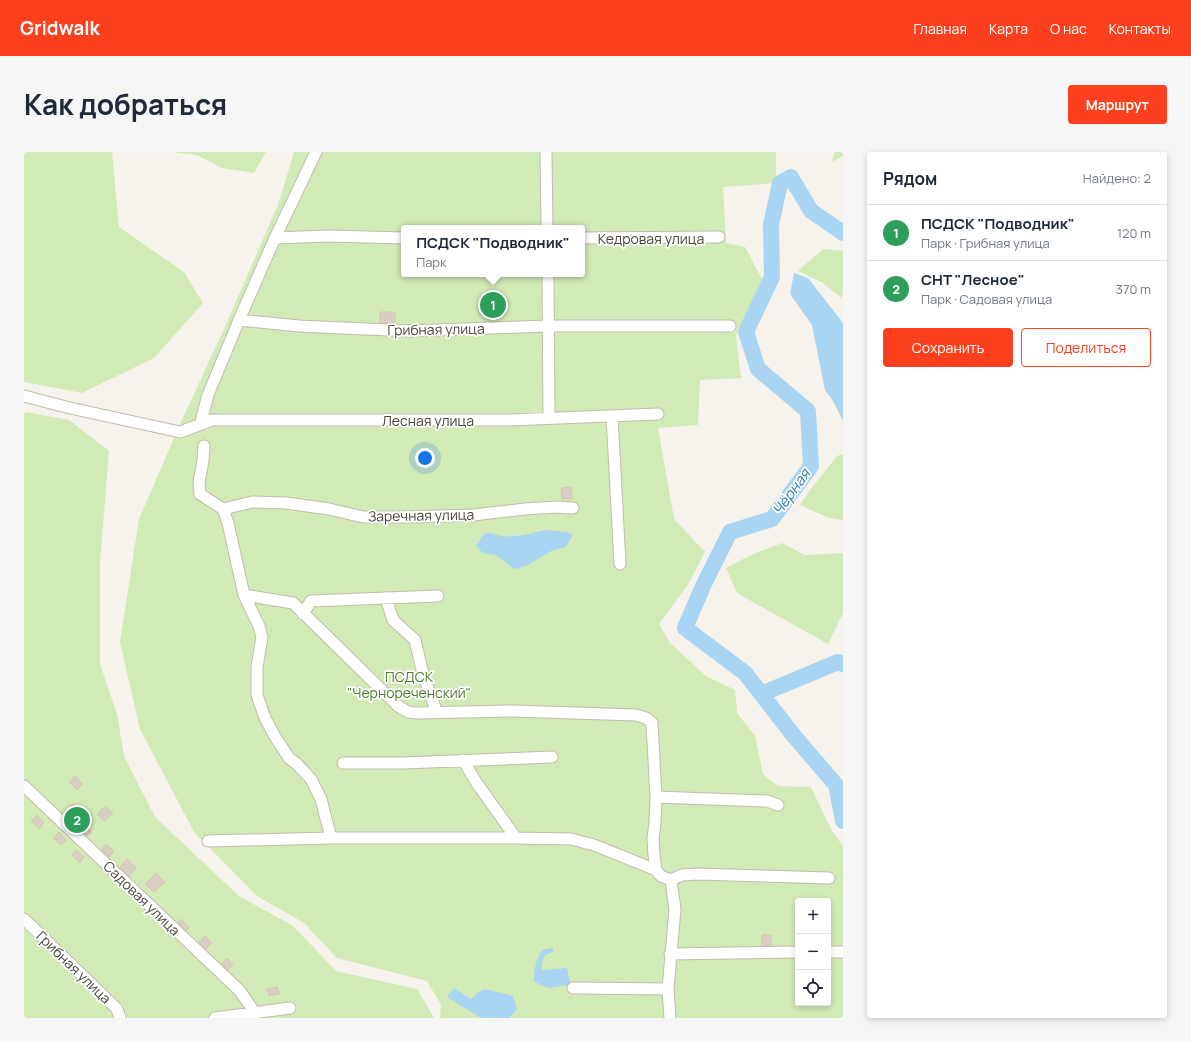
<!DOCTYPE html>
<html lang="ru">
<meta charset="utf-8">
<style>
:root{--surface:#fff;--page:#f6f6f7;--text:#1f2937;--muted:#747a83;--line:#e0e1e3;--accent:#fc3f1d}
body{margin:0;font-family:Manrope,sans-serif;background:var(--page);color:var(--text)}
.controls{position:absolute;right:12px;bottom:12px;display:grid;overflow:hidden;border-radius:4px;box-shadow:0 2px 6px #0003}
.controls button{width:36px;height:36px;display:grid;place-items:center;padding:0;border:0;border-bottom:1px solid var(--line);background:var(--surface);color:var(--text);font:20px sans-serif}
.you{position:absolute;left:401px;top:306px;width:14px;height:14px;margin:-10px;border:3px solid #fff;border-radius:50%;background:#1a73e8;box-shadow:0 0 0 6px #1a73e833}
.badge{display:grid;place-items:center;width:26px;height:26px;border-radius:50%;background:var(--accent);color:#fff;font-size:13px;font-weight:700}
.pin{position:absolute;translate:-50% -50%;border:2px solid #fff;box-shadow:0 1px 4px #0006}
.popup{position:absolute;left:377px;top:73px;width:184px;height:52px;box-sizing:border-box;display:grid;place-content:center;border-radius:4px;background:var(--surface);filter:drop-shadow(0 1px 3px #0005);font-size:13px;white-space:nowrap;color:var(--muted)}
.popup b{font-size:15px;color:var(--text)}
.popup::after{content:'';position:absolute;left:50%;top:100%;margin-left:-8px;border:8px solid transparent;border-top-color:var(--surface)}
.list{margin:0;padding:0;list-style:none}
h2{display:flex;justify-content:space-between;align-items:center;height:52px;margin:0;padding:0 16px;font-size:17px}
h2 small{font-size:13px;font-weight:400;color:var(--muted)}
.list li{display:grid;grid-template-columns:26px 1fr auto;gap:12px;align-items:center;box-sizing:border-box;height:56px;padding:0 16px;border-top:1px solid var(--line)}
.list b{display:block;font-size:15px;white-space:nowrap}
.list p{margin:0;font-size:13px;white-space:nowrap;color:var(--muted)}
.list em{font-size:13px;font-style:normal;color:var(--muted)}
.actions{display:flex;gap:8px;padding:12px 16px}
.actions a{flex:1;padding:9px 0;border:1px solid var(--accent);border-radius:4px;text-align:center;font-size:14px;color:var(--accent)}
.actions .main{background:var(--accent);color:#fff}
.icon{flex:none;width:22px;height:22px;fill:none;stroke:currentColor;stroke-width:2;stroke-linecap:round;stroke-linejoin:round}
.map{position:relative;flex:none;width:819px;height:866px;overflow:hidden;border-radius:4px}
header{display:flex;align-items:center;gap:24px;box-sizing:border-box;height:56px;padding:0 20px;background:var(--accent);color:#fff}
header strong{font-size:19px}
nav{display:flex;gap:22px;margin-inline-start:auto;font-size:14px}
.intro{display:flex;align-items:center;justify-content:space-between;box-sizing:border-box;height:96px;padding:0 24px}
h1{margin:0;font-size:28px}
.button{padding:10px 18px;border-radius:4px;background:var(--accent);color:#fff;font-size:14px;font-weight:700}
main{display:flex;gap:24px;padding:0 24px}
aside{flex:1;background:var(--surface);border-radius:4px;box-shadow:0 2px 6px #0003}
.map>svg:first-child{display:block}
.green{fill:#d2eab5;fill-rule:evenodd}
.water{fill:#a9d4f2}
.lines{fill:none;stroke-linecap:round;stroke-linejoin:round}
.river{stroke:#a9d4f2;stroke-width:16}
.building{fill:#d8cfc1;stroke:#d3c7b4}
.minor-casing{stroke:#c2bbae;stroke-width:13}
.minor{stroke:#fff;stroke-width:11}
.labels{text-anchor:middle;dominant-baseline:central;stroke-width:3.5;stroke-linejoin:round;paint-order:stroke}
.street-label{font-size:14px;fill:#4b4439;stroke:#fff}
.park-label{font-size:14px;fill:#4a7f2a;stroke:#fff}
.water-label{font-size:15px;font-style:italic;fill:#2e7ab2;stroke:#fff}
</style>
<header>
<strong>Gridwalk</strong>
<nav><a>Главная</a><a>Карта</a><a>О нас</a><a>Контакты</a></nav>
</header>
<div class="intro"><h1>Как добраться</h1><a class="button">Маршрут</a></div>
<main>
<div class="map">
<svg width="819" height="866" viewBox="0 0 819 866">
<rect width="100%" height="100%" fill="#f6f3ec"/>
<path class="green" d="M 0,0 L 88,0 L 95,75 L 160,120 L 179,151 L 130,206 L 58,241 L 0,230 Z
M 147,0 L 242,0 L 230,21 L 198,16 L 173,3 Z
M 270,0 L 752,0 L 752,31 L 699,35 L 702,91 L 721,95 L 739,129 L 712,184 L 717,226 L 676,228 L 674,273 L 634,276 L 650,367 L 681,400 L 663,434 L 635,472 L 646,491 L 682,524 L 711,538 L 713,561 L 731,584 L 739,622 L 754,634 L 787,635 L 808,679 L 819,694 L 819,866 L 416,866 L 417,853 L 403,829 L 313,806 L 280,771 L 233,744 L 170,680 L 116,577 L 96,490 L 115,367 L 157,270 L 200,177 L 254,53 ZM 380,76 L 558,76 L 558,122 L 380,122 ZM 774,749 L 804,749 L 804,851 L 774,851 Z
M 811,0 L 819,0 L 819,4 L 807,10 Z
M 799,97 L 819,99 L 819,141 L 817,146 L 799,131 L 774,119 Z
M 2,260 L 45,268 L 85,299 L 76,410 L 76,512 L 93,562 L 100,604 L 131,665 L 215,744 L 269,774 L 312,819 L 393,837 L 410,866 L 0,866 L 0,262 Z
M 819,302 L 819,368 L 805,366 L 776,353 L 786,338 L 813,304 Z
M 758,391 L 781,403 L 819,401 L 819,461 L 804,492 L 713,441 L 702,416 L 727,403 Z"/>
<path class="water" d="M 770,121 L 784,126 L 819,171 L 819,269 L 809,249 L 801,238 L 788,173 L 766,142 Z
M 521,378 L 543,380 L 549,383 L 542,395 L 527,399 L 502,414 L 490,417 L 472,403 L 459,401 L 452,394 L 460,382 C 470,380 469,383 478,384 C 493,386 507,381 521,378 Z
M 529,796 L 529,800 L 521,803 L 518,810 L 518,818 L 543,816 L 546,830 L 543,834 L 539,833 C 525,838 521,836 510,829 C 510,817 512,808 518,798 Z
M 430,836 L 447,847 L 453,841 L 461,837 L 489,844 L 493,857 L 485,866 L 457,866 L 423,845 Z"/>
<g class="lines">
<path class="river" d="M 819,81 L 787,59 L 767,25 L 756,31 L 747,73 L 748,125 L 722,180 L 734,217 L 784,259 L 787,314 L 748,367 L 706,380 L 680,432 L 661,476 L 721,521 L 770,584 L 812,633 L 819,669
M 737,542 L 814,510 L 819,512"/>
</g>
<path class="building" d="M 356,160 L 371,160 L 371,171 L 356,171 Z
M 547,335 L 548,346 L 538,347 L 537,336 Z
M 51,624 L 59,632 L 53,638 L 45,630 Z
M 48,652 L 56,660 L 49,669 L 40,660 Z
M 81,654 L 89,661 L 81,669 L 73,662 Z
M 13,663 L 20,671 L 15,677 L 7,669 Z
M 62,674 L 68,680 L 63,684 L 57,679 Z
M 35,680 L 42,688 L 37,693 L 29,686 Z
M 82,692 L 90,699 L 85,705 L 77,698 Z
M 52,698 L 60,705 L 56,711 L 48,703 Z
M 103,707 L 112,716 L 105,724 L 96,715 Z
M 132,721 L 141,730 L 130,740 L 121,732 Z
M 157,767 L 165,776 L 162,779 L 154,770 Z
M 738,783 L 747,783 L 747,793 L 738,794 Z
M 181,784 L 188,791 L 182,797 L 175,790 Z
M 203,806 L 209,813 L 204,818 L 197,812 Z
M 253,835 L 255,842 L 245,844 L 243,837 Z"/>
<g class="lines">
<defs>
<path id="minor" d="M 522,0 L 523,76
M 251,86 L 305,84 L 380,86
M 558,86 L 695,85
M 524,122 L 525,266
M 215,168 L 275,174 L 386,179 L 523,174 L 706,174
M 0,244 L 46,256 L 156,280 L 188,268 L 485,268 L 634,262
M 588,264 L 596,412
M 176,273 L 184,243 L 215,168 L 251,86 L 292,0
M 180,294 L 179,309 L 175,330 L 176,342 L 199,357 L 204,371 L 220,443 L 235,474 L 238,485 L 233,515 L 233,543 L 241,566 L 250,583 L 265,606 L 273,612 L 287,627 L 297,647 L 307,686
M 199,357 L 228,350 L 262,351 L 305,357 L 339,365 L 385,365 L 449,363 L 501,357 L 532,355 L 549,356
M 220,443 L 269,451 L 374,554 L 384,560 L 393,561 L 489,559 L 612,563 L 622,566 L 628,571 L 632,645 L 631,671 L 629,687 L 630,703 L 632,718 L 637,724 L 647,728 L 658,723 L 674,722 L 805,726
M 362,446 L 369,468 L 391,488 L 399,522 L 413,561
M 279,462 L 287,449 L 414,444
M 439,608 L 452,630 L 492,686
M 319,611 L 380,611 L 528,605
M 0,634 L 216,839 L 231,861
M 632,645 L 743,649 L 754,653
M 184,689 L 307,686 L 492,686 L 547,687 L 570,693 L 632,718
M 0,767 L 93,857 L 96,866
M 804,800 L 819,800
M 646,802 L 774,800
M 549,836 L 644,837
M 191,866 L 266,856
M 646,866 L 644,837 L 651,757 L 647,728"/>
</defs>
<use href="#minor" class="minor-casing"/>
<use href="#minor" class="minor"/>
</g>
<g class="labels">
<g class="street-label">
<text x="627" y="86">Кедровая улица</text>
<text transform="translate(412 177) rotate(-1)">Грибная улица</text>
<text x="404" y="268">Лесная улица</text>
<text transform="translate(397 363) rotate(-1)">Заречная улица</text>
<text transform="translate(118 746) rotate(44)">Садовая улица</text>
<text transform="translate(50 815) rotate(44)">Грибная улица</text>
</g>
<g class="park-label">
<text x="385" y="524">ПСДСК<tspan x="385" dy="16">"Чернореченский"</tspan></text>
</g>
<g class="water-label">
<text transform="translate(767 340) rotate(-54)">Чёрная</text>
</g>
</g>
</svg>
<div class="controls">
<button>+</button>
<button>−</button>
<button><svg class="icon" aria-label="locate" viewBox="0 0 24 24"><circle cx="12" cy="12" r="6"/><path d="M12 2v4M12 18v4M2 12h4M18 12h4"/></svg></button>
</div>
<div class="you"></div>
<div class="pin badge" style="left:469px;top:153px;background:#2e9e5b">1</div>
<div class="popup"><b>ПСДСК &quot;Подводник&quot;</b>Парк</div>
<div class="pin badge" style="left:53px;top:668px;background:#2e9e5b">2</div>
</div>
<aside>
<h2>Рядом<small>Найдено: 2</small></h2>
<ul class="list">
<li><span class="badge" style="background:#2e9e5b">1</span><div><b>ПСДСК &quot;Подводник&quot;</b><p>Парк · Грибная улица</p></div><em>120 m</em></li>
<li><span class="badge" style="background:#2e9e5b">2</span><div><b>СНТ &quot;Лесное&quot;</b><p>Парк · Садовая улица</p></div><em>370 m</em></li>
</ul>
<div class="actions"><a class="main">Сохранить</a><a>Поделиться</a></div>
</aside>
</main>
